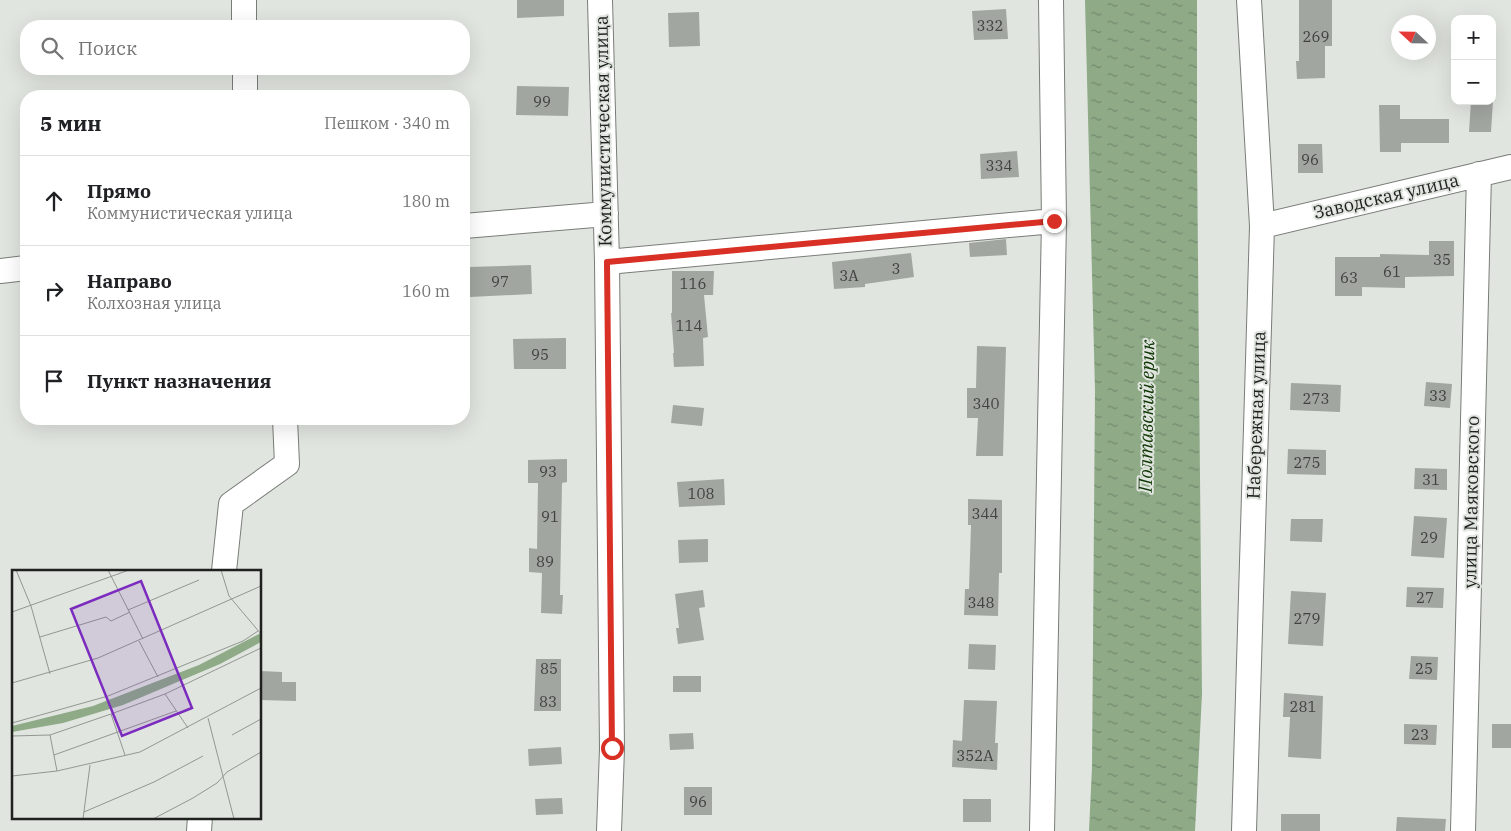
<!DOCTYPE html>
<html lang="ru">
<meta charset="utf-8">
<style>
:root{--surface:#fff;--page:#f6f6f6;--text:#202124;--muted:#757577;--line:#e0e0e0}
body{margin:0;font-family:"IBM Plex Serif",serif;background:var(--page);color:var(--text)}
.controls{position:absolute;right:15px;top:15px;display:grid;overflow:hidden;border-radius:10px;box-shadow:0 5px 20px #0002}
.controls button{width:45px;height:45px;display:grid;place-items:center;padding:0;border:0;border-bottom:1px solid var(--line);background:var(--surface);color:var(--text);font:25px sans-serif}
.compass{position:absolute;left:1391px;top:15px;width:45px;height:45px;border-radius:50%;background:var(--surface);box-shadow:0 5px 20px #0002;rotate:292deg}
.stop{position:absolute;width:15px;height:15px;margin:-11px;border:4px solid #d93025;border-radius:50%;background:#fff}
.stop.end{background:#d93025;border-color:#fff;box-shadow:0 1px 5px #0008}
.list{margin:0;padding:0;list-style:none}
h2{display:flex;justify-content:space-between;align-items:center;height:65px;margin:0;padding:0 20px;font-size:21px}
h2 small{font-size:16px;font-weight:400;color:var(--muted)}
.list li{display:grid;grid-template-columns:32px 1fr auto;gap:15px;align-items:center;box-sizing:border-box;height:90px;padding:0 20px;border-top:1px solid var(--line)}
.list b{display:block;font-size:19px;white-space:nowrap}
.list p{margin:0;font-size:16px;white-space:nowrap;color:var(--muted)}
.list em{font-size:16px;font-style:normal;color:var(--muted)}
.icon{flex:none;width:28px;height:28px;fill:none;stroke:currentColor;stroke-width:2;stroke-linecap:round;stroke-linejoin:round}
.map{position:relative;flex:none;width:1511px;height:831px;overflow:hidden}
.search{position:absolute;background:var(--surface);box-shadow:0 5px 20px #0002;left:20px;top:20px;width:450px;height:55px;display:flex;align-items:center;gap:12px;box-sizing:border-box;padding:0 18px;border-radius:20px;color:var(--muted);font-size:19px}
.panel{position:absolute;background:var(--surface);box-shadow:0 5px 20px #0002;left:20px;top:90px;width:450px;height:335px;border-radius:20px}
.map>svg:first-child{display:block}
.water{fill:url(#water-ripples)}
.building{fill:#a2a6a1}
.lines{fill:none;stroke-linecap:round;stroke-linejoin:round}
.minor-casing{stroke:#797d78;stroke-width:26}
.minor{stroke:#fff;stroke-width:24}
.route{stroke:#d93025;stroke-width:6}
.labels{text-anchor:middle;dominant-baseline:central;stroke-width:4;stroke-linejoin:round;paint-order:stroke}
.number-label{font-size:15px;fill:#40423f}
.street-label{font-size:18px;fill:#1f211e;stroke:#e1e5df}
.water-label{font-size:19px;font-style:italic;fill:#0f3704;stroke:#e1e5df}
.inset-road{fill:none;stroke:#939792;stroke-width:1}
.view{fill:#7b2cbf;fill-opacity:0.15;stroke:#7b2cbf;stroke-width:2.5}
.inset-edge{fill:none;stroke:#1f211e;stroke-width:2.5}
</style>
<div class="map">
<svg width="1511" height="831" viewBox="0 0 1511 831">
<defs>
<pattern id="water-ripples" width="26" height="14" patternUnits="userSpaceOnUse" patternTransform="scale(1.25)"><rect width="26" height="14" fill="#8eaa87"/><path d="M2 4q2-2 4 0t4 0M15 11q2-2 4 0t4 0" fill="none" stroke="#738a6e"/></pattern>
</defs>
<rect width="100%" height="100%" fill="#e1e5df"/>
<path class="water" d="M 1085,0 L 1197,0 L 1197,149 L 1202,694 L 1195,831 L 1089,831 L 1092,767 L 1095,391 Z"/>
<path class="building" d="M 517,0 L 564,0 L 564,16 L 517,18 Z
M 1299,0 L 1332,0 L 1332,46 L 1325,46 L 1325,78 L 1297,79 L 1296,61 L 1299,61 Z
M 1006,9 L 1008,39 L 974,40 L 972,11 Z
M 699,12 L 700,46 L 669,47 L 668,13 Z
M 517,86 L 569,87 L 568,116 L 516,115 Z
M 1471,101 L 1493,101 L 1491,132 L 1469,132 Z
M 1379,105 L 1400,105 L 1400,119 L 1449,119 L 1449,143 L 1401,143 L 1401,152 L 1380,152 Z
M 1298,144 L 1322,144 L 1323,173 L 1298,173 Z
M 1017,151 L 1019,177 L 981,179 L 980,154 Z
M 1006,239 L 1007,255 L 970,257 L 969,243 Z
M 1429,241 L 1454,241 L 1454,276 L 1405,277 L 1405,288 L 1362,287 L 1362,296 L 1335,296 L 1335,257 L 1380,257 L 1380,254 L 1429,255 Z
M 911,253 L 914,277 L 865,284 L 865,287 L 834,289 L 832,262 Z
M 531,265 L 532,294 L 470,297 L 469,267 Z
M 672,271 L 714,271 L 713,295 L 704,295 L 708,337 L 703,338 L 704,366 L 674,367 L 673,353 L 674,353 L 671,313 L 672,313 Z
M 566,338 L 566,369 L 514,369 L 513,339 Z
M 977,346 L 1006,347 L 1003,456 L 976,456 L 978,418 L 967,418 L 967,388 L 976,388 Z
M 1426,382 L 1452,384 L 1450,408 L 1424,406 Z
M 1291,383 L 1341,385 L 1340,412 L 1290,410 Z
M 673,405 L 704,408 L 702,426 L 671,423 Z
M 1288,449 L 1326,450 L 1326,475 L 1287,474 Z
M 567,459 L 567,482 L 562,483 L 560,595 L 563,595 L 562,614 L 541,613 L 542,573 L 529,572 L 529,548 L 537,549 L 538,483 L 528,483 L 528,460 Z
M 1415,468 L 1447,469 L 1447,490 L 1414,489 Z
M 724,479 L 725,505 L 679,507 L 677,482 Z
M 968,499 L 1002,500 L 1002,573 L 999,573 L 998,616 L 964,615 L 965,589 L 969,589 L 971,525 L 968,525 Z
M 1414,516 L 1447,518 L 1444,558 L 1411,556 Z
M 1291,519 L 1323,519 L 1322,542 L 1290,541 Z
M 708,539 L 708,562 L 679,563 L 678,540 Z
M 1407,587 L 1444,588 L 1443,608 L 1406,607 Z
M 703,590 L 705,607 L 699,608 L 704,640 L 678,644 L 676,628 L 679,628 L 675,594 Z
M 1291,591 L 1326,593 L 1323,646 L 1288,644 Z
M 969,644 L 996,645 L 995,670 L 968,669 Z
M 1411,656 L 1438,657 L 1437,680 L 1409,679 Z
M 536,659 L 561,659 L 561,711 L 534,711 Z
M 260,671 L 282,672 L 282,682 L 296,682 L 296,701 L 260,700 Z
M 673,676 L 701,676 L 701,692 L 673,692 Z
M 1284,693 L 1323,696 L 1321,759 L 1288,757 L 1290,717 L 1283,717 Z
M 964,700 L 997,701 L 995,743 L 998,743 L 997,770 L 952,767 L 953,740 L 962,741 Z
M 1404,724 L 1437,725 L 1436,745 L 1404,744 Z
M 1492,724 L 1511,724 L 1511,748 L 1492,748 Z
M 693,733 L 694,749 L 670,750 L 669,734 Z
M 561,747 L 562,764 L 529,766 L 528,749 Z
M 684,787 L 712,787 L 712,815 L 684,815 Z
M 562,798 L 563,814 L 536,815 L 535,799 Z
M 963,799 L 991,799 L 991,822 L 963,822 Z
M 1281,814 L 1320,814 L 1320,831 L 1281,831 Z
M 1397,817 L 1446,819 L 1445,831 L 1396,831 Z"/>
<g class="lines">
<defs>
<path id="minor" d="M 244,0 L 244,26
M 600,0 L 607,262 L 612,749 L 609,831
M 245,69 L 245,96
M 464,226 L 606,214
M 1262,226 L 1511,167
M 607,262 L 1054,221
M 0,271 L 26,268
M 224,571 L 231,504 L 287,464 L 285,419
M 199,831 L 200,817
M 1042,831 L 1054,221 L 1051,0
M 1244,831 L 1262,226 L 1249,0
M 1463,831 L 1479,174"/>
</defs>
<use href="#minor" class="minor-casing"/>
<use href="#minor" class="minor"/>
</g>
<g class="lines">
<path class="route" d="M 612,748 L 607,262 L 1054,221"/>
</g>
<g class="labels">
<g class="number-label">
<text x="990" y="25">332</text>
<text x="1316" y="36">269</text>
<text x="542" y="101">99</text>
<text x="1310" y="159">96</text>
<text x="999" y="165">334</text>
<text x="1442" y="259">35</text>
<text x="896" y="268">3</text>
<text x="1392" y="271">61</text>
<text x="849" y="275">3А</text>
<text x="1349" y="277">63</text>
<text x="500" y="281">97</text>
<text x="693" y="283">116</text>
<text x="689" y="325">114</text>
<text x="540" y="354">95</text>
<text x="1438" y="395">33</text>
<text x="1316" y="398">273</text>
<text x="986" y="403">340</text>
<text x="1307" y="462">275</text>
<text x="548" y="471">93</text>
<text x="1431" y="479">31</text>
<text x="701" y="493">108</text>
<text x="985" y="513">344</text>
<text x="550" y="516">91</text>
<text x="1429" y="537">29</text>
<text x="545" y="561">89</text>
<text x="1425" y="597">27</text>
<text x="981" y="602">348</text>
<text x="1307" y="618">279</text>
<text x="549" y="668">85</text>
<text x="1424" y="668">25</text>
<text x="548" y="701">83</text>
<text x="1303" y="706">281</text>
<text x="1420" y="734">23</text>
<text x="975" y="755">352А</text>
<text x="698" y="801">96</text>
</g>
<g class="street-label">
<text transform="translate(603 131) rotate(-91)">Коммунистическая улица</text>
<text transform="translate(1386 196) rotate(-13)">Заводская улица</text>
<text transform="translate(1256 415) rotate(-88)">Набережная улица</text>
<text transform="translate(1471 502) rotate(-89)">улица Маяковского</text>
</g>
<g class="water-label">
<text transform="translate(1146 416) rotate(-89)">Полтавский ерик</text>
</g>
</g>
<g transform="translate(12 570)">
<rect width="249" height="249" fill="#e1e5df"/>
<path d="M 249,63 L 249,72 L 208,94 L 111,135 L 51,153 L 0,162 L 0,156 L 81,136 L 187,95 Z" fill="#8eaa87"/>
<path class="inset-road" d="M 4,0 L 19,36 L 38,104M 96,0 L 131,69M 209,0 L 217,26 L 249,64M 116,40 L 187,10M 0,42 L 117,0M 28,67 L 94,47 L 99,51 L 118,42M 127,71 L 146,107M 0,113 L 86,88 L 249,16M 153,124 L 176,158M 99,144 L 113,185M 196,148 L 222,249M 0,153 L 96,126 L 231,71 L 246,61M 38,165 L 45,201M 220,165 L 249,149M 0,166 L 38,165 L 99,144 L 153,124 L 249,78M 42,185 L 164,141M 0,206 L 45,201 L 128,182 L 249,118M 72,242 L 142,212 L 191,186M 71,249 L 78,195M 141,249 L 181,228 L 205,213 L 215,202 L 249,182"/>
<path class="view" d="M 129,11 L 180,138 L 110,166 L 59,39 Z"/>
<rect width="249" height="249" class="inset-edge"/>
</g>
</svg>
<div class="controls">
<button>+</button>
<button>−</button>
</div>
<svg class="compass" viewBox="-18 -18 36 36"><path d="M0-13l5 13h-10z" fill="#e53935"/><path d="M0 13l5-13h-10z" fill="#757577"/></svg>
<div class="stop" style="left:612px;top:748px"></div>
<div class="stop end" style="left:1054px;top:221px"></div>
<div class="search"><svg class="icon" aria-label="search" viewBox="0 0 24 24"><circle cx="10" cy="10" r="6"/><path d="M15 15l6 6"/></svg>Поиск</div>
<section class="panel">
<h2>5 мин<small>Пешком · 340 m</small></h2>
<ul class="list">
<li><svg class="icon" aria-label="ahead" viewBox="0 0 24 24"><path d="M12 20V5M6 11l6-6 6 6"/></svg><div><b>Прямо</b><p>Коммунистическая улица</p></div><em>180 m</em></li>
<li><svg class="icon" aria-label="right" viewBox="0 0 24 24"><path d="M7 20v-9h11M14 6l5 5-5 5"/></svg><div><b>Направо</b><p>Колхозная улица</p></div><em>160 m</em></li>
<li><svg class="icon" aria-label="arrive" viewBox="0 0 24 24"><path d="M6 21V4h12l-3 4 3 4H6"/></svg><div><b>Пункт назначения</b></div></li>
</ul>
</section>
</div>
